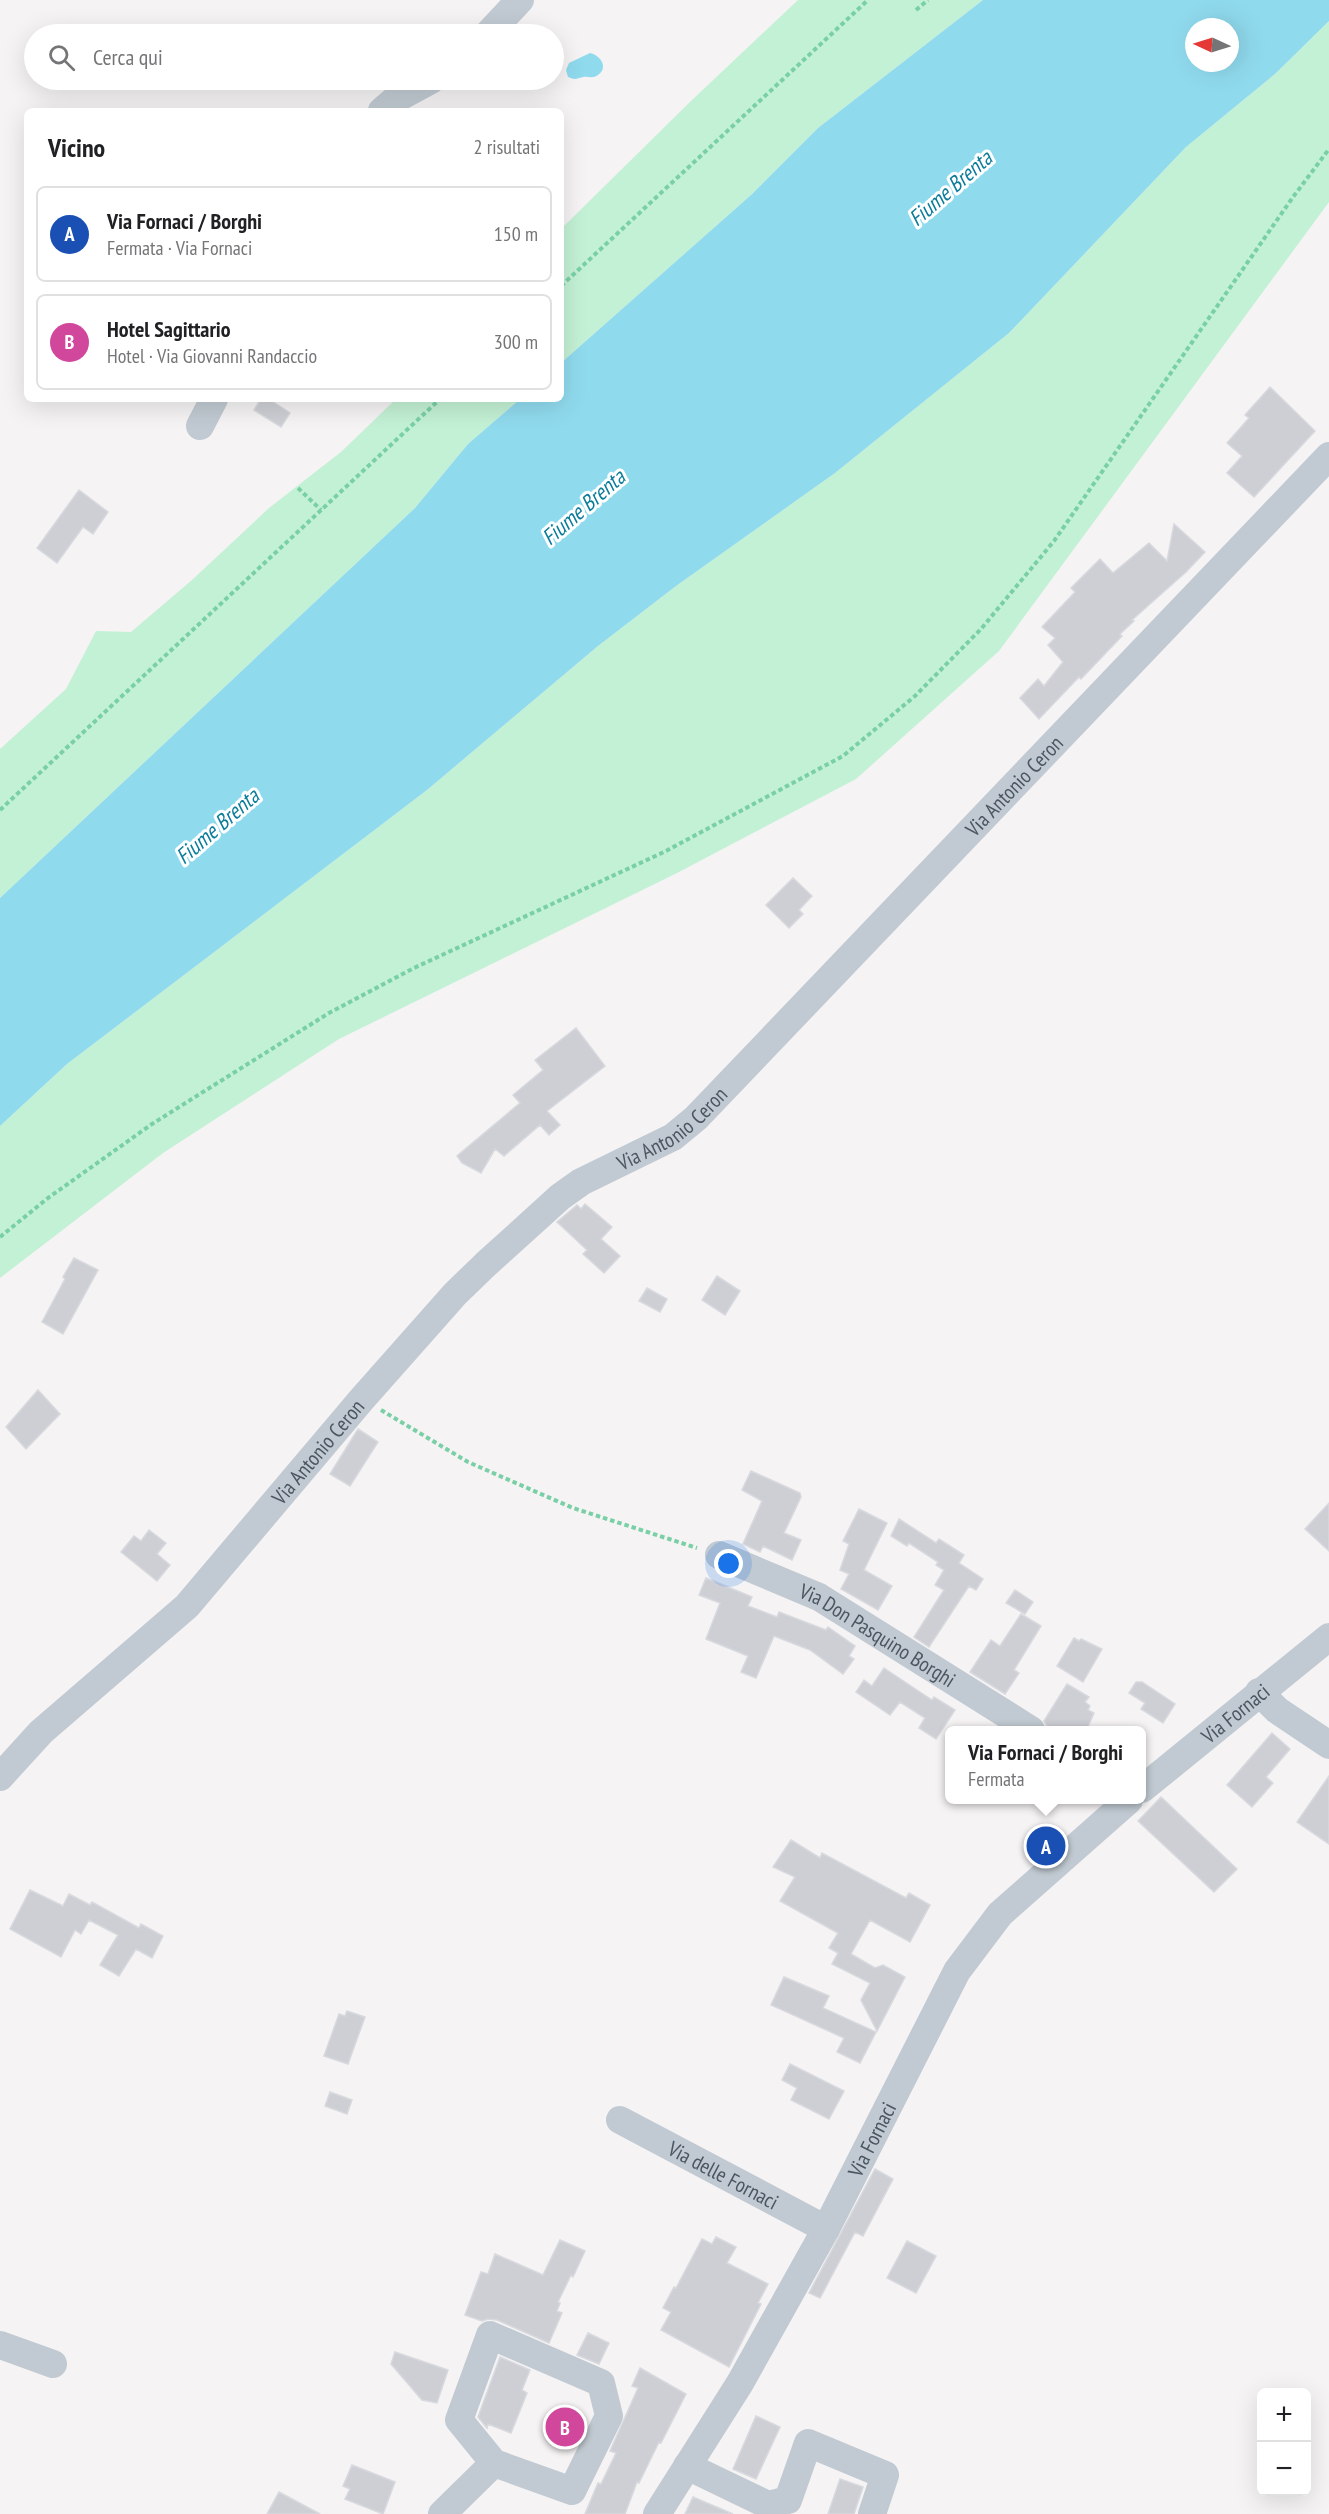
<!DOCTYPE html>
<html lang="it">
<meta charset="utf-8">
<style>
:root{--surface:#fff;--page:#f2f2f2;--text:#202124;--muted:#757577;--line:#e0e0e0;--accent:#ea580c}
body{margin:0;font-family:"PT Sans Narrow",sans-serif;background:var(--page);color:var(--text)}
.controls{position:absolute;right:18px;bottom:18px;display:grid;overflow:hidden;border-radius:9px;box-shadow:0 6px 24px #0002}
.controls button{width:54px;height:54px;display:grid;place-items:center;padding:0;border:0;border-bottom:2px solid var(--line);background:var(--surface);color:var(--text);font:30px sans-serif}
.compass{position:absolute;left:1185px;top:18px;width:54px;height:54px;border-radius:50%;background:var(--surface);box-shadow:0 6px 24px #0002;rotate:274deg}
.you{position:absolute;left:729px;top:1564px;width:21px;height:21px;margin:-15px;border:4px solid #fff;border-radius:50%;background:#1a73e8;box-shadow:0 0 0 9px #1a73e833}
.badge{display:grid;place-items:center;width:39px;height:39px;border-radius:50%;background:var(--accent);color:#fff;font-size:20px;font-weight:700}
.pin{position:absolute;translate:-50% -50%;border:3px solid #fff;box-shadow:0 2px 6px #0006}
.popup{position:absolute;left:945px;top:1726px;width:201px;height:78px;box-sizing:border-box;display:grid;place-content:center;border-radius:9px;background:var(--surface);filter:drop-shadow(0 2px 4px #0005);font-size:20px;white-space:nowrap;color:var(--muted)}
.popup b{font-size:22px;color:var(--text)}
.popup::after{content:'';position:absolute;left:50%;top:100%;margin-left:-12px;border:12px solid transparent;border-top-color:var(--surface)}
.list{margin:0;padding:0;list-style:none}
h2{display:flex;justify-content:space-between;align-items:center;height:78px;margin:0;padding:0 24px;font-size:26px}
h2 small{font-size:20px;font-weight:400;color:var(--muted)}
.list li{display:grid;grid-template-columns:39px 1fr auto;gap:18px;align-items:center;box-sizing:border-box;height:96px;margin:0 12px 12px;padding:0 12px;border:2px solid var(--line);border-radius:9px}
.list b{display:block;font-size:22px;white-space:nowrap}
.list p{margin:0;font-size:20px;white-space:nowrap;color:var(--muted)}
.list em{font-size:20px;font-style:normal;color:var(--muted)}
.icon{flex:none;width:33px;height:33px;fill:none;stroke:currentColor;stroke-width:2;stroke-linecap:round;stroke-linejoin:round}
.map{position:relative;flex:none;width:1329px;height:2514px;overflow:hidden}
.search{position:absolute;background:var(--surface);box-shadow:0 6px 24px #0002;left:24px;top:24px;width:540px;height:66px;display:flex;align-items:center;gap:15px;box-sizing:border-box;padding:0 21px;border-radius:33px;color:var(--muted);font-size:22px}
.panel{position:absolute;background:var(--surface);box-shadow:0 6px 24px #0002;left:24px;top:108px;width:540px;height:294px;border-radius:9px}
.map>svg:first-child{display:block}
.green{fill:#c3f1d5}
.water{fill:#90daee;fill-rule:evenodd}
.building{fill:#cdcfd5;stroke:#d7d9de;stroke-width:1.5}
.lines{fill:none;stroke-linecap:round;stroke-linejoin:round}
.path{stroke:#7ad0a6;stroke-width:4;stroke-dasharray:4.5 3;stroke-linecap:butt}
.minor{stroke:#c1cad2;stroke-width:28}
.labels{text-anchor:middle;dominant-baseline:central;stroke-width:6;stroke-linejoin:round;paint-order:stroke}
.street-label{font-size:21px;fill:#4a5661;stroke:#fff}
.water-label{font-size:22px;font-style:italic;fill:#0c7c9b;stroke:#fff}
</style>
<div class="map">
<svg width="1329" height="2514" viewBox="0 0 1329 2514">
<rect width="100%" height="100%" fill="#f5f3f3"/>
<path class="green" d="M 798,0 L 983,0 L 818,128 L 751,195 L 561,363 L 561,229 L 691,101 Z
M 1329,21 L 1329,202 L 999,651 L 856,779 L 677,873 L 339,1039 L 163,1153 L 0,1278 L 0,1126 L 67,1064 L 427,790 L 598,646 L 676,586 L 835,473 L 1009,333 L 1186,147 L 1275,74 Z
M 396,399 L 520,399 L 468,444 L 415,508 L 0,898 L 0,749 L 66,689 L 96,631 L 131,632 L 192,580 L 269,508 L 341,452 Z"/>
<path class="water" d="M 983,0 L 1329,0 L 1329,21 L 1275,74 L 1186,147 L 1009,333 L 835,473 L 676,586 L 598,646 L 427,790 L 67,1064 L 0,1126 L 0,898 L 415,508 L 468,444 L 520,399 L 561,399 L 561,363 L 751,195 L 818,128 ZM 1194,27 L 1230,27 L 1230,63 L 1194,63 Z
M 590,53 C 600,55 609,67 598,75 C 593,79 588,76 583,77 C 576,79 575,80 568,77 L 566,70 L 569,63 Z"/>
<path class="building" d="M 1270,387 L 1315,431 L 1254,497 L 1227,473 L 1242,456 L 1227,443 L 1249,418 L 1245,415 Z
M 261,399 L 269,399 L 290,413 L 281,427 L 254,410 Z
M 79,490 L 108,512 L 93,534 L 83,527 L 57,563 L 37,548 Z
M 1174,524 L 1205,552 L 1186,572 L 1132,620 L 1134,621 L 1120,634 L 1122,636 L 1081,679 L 1079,677 L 1039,719 L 1020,698 L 1038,679 L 1044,686 L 1063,662 L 1048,645 L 1055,638 L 1042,627 L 1075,592 L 1071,588 L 1100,559 L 1113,573 L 1149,543 L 1167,561 Z
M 793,878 L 812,896 L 799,910 L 803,914 L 789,928 L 766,905 Z
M 576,1028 L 605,1066 L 547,1111 L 560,1125 L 549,1135 L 540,1125 L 504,1156 L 495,1149 L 481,1173 L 462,1163 L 457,1156 L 520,1103 L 513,1095 L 543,1070 L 535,1060 Z
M 585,1204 L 612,1227 L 601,1239 L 620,1256 L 604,1273 L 583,1254 L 587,1250 L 557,1222 L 577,1205 L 581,1209 Z
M 74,1258 L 98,1270 L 63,1334 L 42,1322 L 65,1279 L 63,1277 Z
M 717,1276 L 740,1291 L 725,1315 L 702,1300 Z
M 647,1288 L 667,1299 L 660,1312 L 639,1301 Z
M 38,1390 L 60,1414 L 26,1449 L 6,1427 Z
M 358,1429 L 378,1442 L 350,1486 L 330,1474 Z
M 751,1471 L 800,1493 L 801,1497 L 784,1533 L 801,1540 L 792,1560 L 763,1546 L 760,1552 L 743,1544 L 762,1501 L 742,1490 Z
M 1329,1503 L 1329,1551 L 1305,1529 Z
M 859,1509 L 887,1523 L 864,1570 L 892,1586 L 878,1610 L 841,1589 L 849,1574 L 840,1570 L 849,1544 L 843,1541 Z
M 899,1519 L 936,1543 L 939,1539 L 964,1555 L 959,1563 L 983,1579 L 976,1590 L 969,1586 L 929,1647 L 914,1637 L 944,1590 L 935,1585 L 944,1570 L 936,1565 L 938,1562 L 909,1543 L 907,1546 L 891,1536 Z
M 149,1530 L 166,1543 L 157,1554 L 170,1565 L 157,1581 L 121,1552 L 134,1536 L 141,1541 Z
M 706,1578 L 752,1597 L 748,1606 L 777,1617 L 779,1612 L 826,1630 L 828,1627 L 855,1646 L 849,1656 L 854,1659 L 843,1674 L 810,1650 L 774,1636 L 756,1678 L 741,1672 L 748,1656 L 706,1639 L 720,1603 L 699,1595 Z
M 1015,1590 L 1033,1602 L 1025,1614 L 1006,1603 Z
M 1021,1614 L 1041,1626 L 1014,1670 L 1019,1673 L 1005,1694 L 970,1672 L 991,1640 L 1000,1646 Z
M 1074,1638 L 1079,1641 L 1081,1639 L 1102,1649 L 1083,1682 L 1057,1666 Z
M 884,1668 L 932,1700 L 934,1697 L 955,1710 L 936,1739 L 919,1728 L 925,1718 L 900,1702 L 890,1715 L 856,1692 L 864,1680 L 872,1686 Z
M 1136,1682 L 1142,1682 L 1175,1704 L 1163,1723 L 1141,1709 L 1145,1703 L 1129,1693 Z
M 1067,1684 L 1089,1697 L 1085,1702 L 1090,1706 L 1088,1710 L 1094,1713 L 1086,1731 L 1053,1731 L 1047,1726 L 1044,1721 Z
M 1272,1733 L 1290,1749 L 1266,1777 L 1273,1783 L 1252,1807 L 1227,1785 Z
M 1329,1776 L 1329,1844 L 1297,1822 Z
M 1161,1797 L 1237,1869 L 1214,1892 L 1138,1821 Z
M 791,1840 L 820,1858 L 822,1853 L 906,1898 L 909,1893 L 930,1905 L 910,1942 L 870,1920 L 851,1954 L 875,1968 L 883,1965 L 905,1977 L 877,2031 L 861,2000 L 870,1983 L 832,1964 L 838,1953 L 829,1948 L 838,1933 L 780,1901 L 795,1877 L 773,1867 Z
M 30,1890 L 63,1906 L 69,1894 L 90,1905 L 92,1902 L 139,1928 L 141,1924 L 163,1936 L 152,1958 L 136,1949 L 119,1976 L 100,1965 L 118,1935 L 89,1920 L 81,1934 L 75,1930 L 61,1957 L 10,1929 Z
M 784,1977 L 829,1996 L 823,2008 L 876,2032 L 860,2063 L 837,2052 L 844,2038 L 771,2005 Z
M 347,2011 L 365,2017 L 348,2064 L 324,2056 L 339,2014 L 345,2016 Z
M 790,2064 L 844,2091 L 829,2119 L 791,2100 L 797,2088 L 782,2080 Z
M 330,2092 L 352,2100 L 347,2114 L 325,2106 Z
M 875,2169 L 893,2179 L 863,2236 L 855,2232 L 820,2298 L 809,2293 Z
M 716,2237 L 736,2247 L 727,2263 L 768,2284 L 758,2303 L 761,2304 L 729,2367 L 661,2330 L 671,2312 L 663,2308 L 674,2287 L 676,2288 L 702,2239 L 712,2244 Z
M 560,2240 L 585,2251 L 573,2277 L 571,2275 L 558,2302 L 560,2303 L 557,2311 L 562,2313 L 549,2343 L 497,2320 L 488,2319 L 482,2321 L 465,2315 L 481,2272 L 488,2274 L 495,2254 L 543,2275 Z
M 907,2241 L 936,2256 L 916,2293 L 887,2278 Z
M 588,2333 L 609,2343 L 599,2364 L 577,2355 Z
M 395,2352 L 448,2370 L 437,2403 L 422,2400 L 391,2364 Z
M 500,2357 L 530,2370 L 522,2390 L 527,2393 L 511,2433 L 488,2424 L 487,2428 L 478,2417 Z
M 640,2368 L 686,2394 L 661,2443 L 659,2442 L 639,2483 L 637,2482 L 625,2514 L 585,2514 L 598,2483 L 601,2484 L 616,2453 L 610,2451 L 638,2388 L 632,2386 Z
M 756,2416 L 780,2427 L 756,2479 L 733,2469 Z
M 352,2465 L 395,2482 L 383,2514 L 345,2499 L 350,2489 L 343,2486 Z
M 840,2479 L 863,2487 L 854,2514 L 828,2514 Z
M 279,2492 L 320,2514 L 267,2514 Z
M 693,2497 L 733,2514 L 685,2514 Z"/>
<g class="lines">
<path class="path" d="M 916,10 L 928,0
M 561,286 L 868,0
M 298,488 L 321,510
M 0,810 L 440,399
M 0,1237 L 48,1198 L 152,1124 L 329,1013 L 414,968 L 664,852 L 843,756 L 915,696 L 981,629 L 1054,541 L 1293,197 L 1329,149
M 381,1410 L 468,1462 L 573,1508 L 697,1548"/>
<g class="minor">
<path d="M 488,34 L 520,0"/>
<path d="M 382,111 L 396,99 L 431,80"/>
<path d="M 200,426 L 214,399"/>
<path id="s1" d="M 719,1555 L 819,1597 L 1031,1730"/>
<path d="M 1259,1692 L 1277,1710 L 1329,1745"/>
<path id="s2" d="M 0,1777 L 41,1732 L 187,1606 L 362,1399 L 455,1294 L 486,1264 L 560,1197 L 581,1182 L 673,1137 L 696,1118 L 1329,456"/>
<path id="s3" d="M 1142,1789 L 1329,1637"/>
<path id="s4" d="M 620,2120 L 826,2229"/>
<path d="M 490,2335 L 601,2383 L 609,2416 L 572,2491 L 494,2463 L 459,2420 Z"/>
<path d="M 0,2345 L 53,2364"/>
<path d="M 687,2466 L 768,2505 L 788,2500 L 808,2443 L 885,2475 L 872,2514"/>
<path d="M 442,2514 L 494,2463"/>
<path id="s5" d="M 657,2514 L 740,2383 L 826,2229 L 957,1971 L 1000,1914 L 1129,1800"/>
</g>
</g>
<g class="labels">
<g class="street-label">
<text stroke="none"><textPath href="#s2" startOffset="1426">Via Antonio Ceron</textPath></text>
<text stroke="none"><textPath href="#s2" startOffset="940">Via Antonio Ceron</textPath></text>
<text stroke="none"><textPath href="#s2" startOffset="456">Via Antonio Ceron</textPath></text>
<text stroke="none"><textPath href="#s1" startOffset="178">Via Don Pasquino Borghi</textPath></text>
<text stroke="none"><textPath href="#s3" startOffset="120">Via Fornaci</textPath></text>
<text stroke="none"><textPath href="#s5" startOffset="432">Via Fornaci</textPath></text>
<text stroke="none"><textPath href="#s4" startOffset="117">Via delle Fornaci</textPath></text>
</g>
<g class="water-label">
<text transform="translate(950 188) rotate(-41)">Fiume Brenta</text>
<text transform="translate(583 507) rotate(-41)">Fiume Brenta</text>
<text transform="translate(217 826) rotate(-41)">Fiume Brenta</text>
</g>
</g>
</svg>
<div class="controls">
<button>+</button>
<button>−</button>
</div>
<svg class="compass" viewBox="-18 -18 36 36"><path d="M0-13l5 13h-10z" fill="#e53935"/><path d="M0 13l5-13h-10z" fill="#757577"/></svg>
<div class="you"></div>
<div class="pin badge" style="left:1046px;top:1846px;background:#1a4fb4">A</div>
<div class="popup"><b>Via Fornaci / Borghi</b>Fermata</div>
<div class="pin badge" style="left:565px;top:2427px;background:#d1479c">B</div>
<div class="search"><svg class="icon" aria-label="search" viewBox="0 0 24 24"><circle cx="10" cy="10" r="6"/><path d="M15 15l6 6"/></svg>Cerca qui</div>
<section class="panel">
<h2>Vicino<small>2 risultati</small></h2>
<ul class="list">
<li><span class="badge" style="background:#1a4fb4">A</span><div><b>Via Fornaci / Borghi</b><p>Fermata · Via Fornaci</p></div><em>150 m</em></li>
<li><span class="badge" style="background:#d1479c">B</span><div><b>Hotel Sagittario</b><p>Hotel · Via Giovanni Randaccio</p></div><em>300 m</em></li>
</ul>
</section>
</div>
